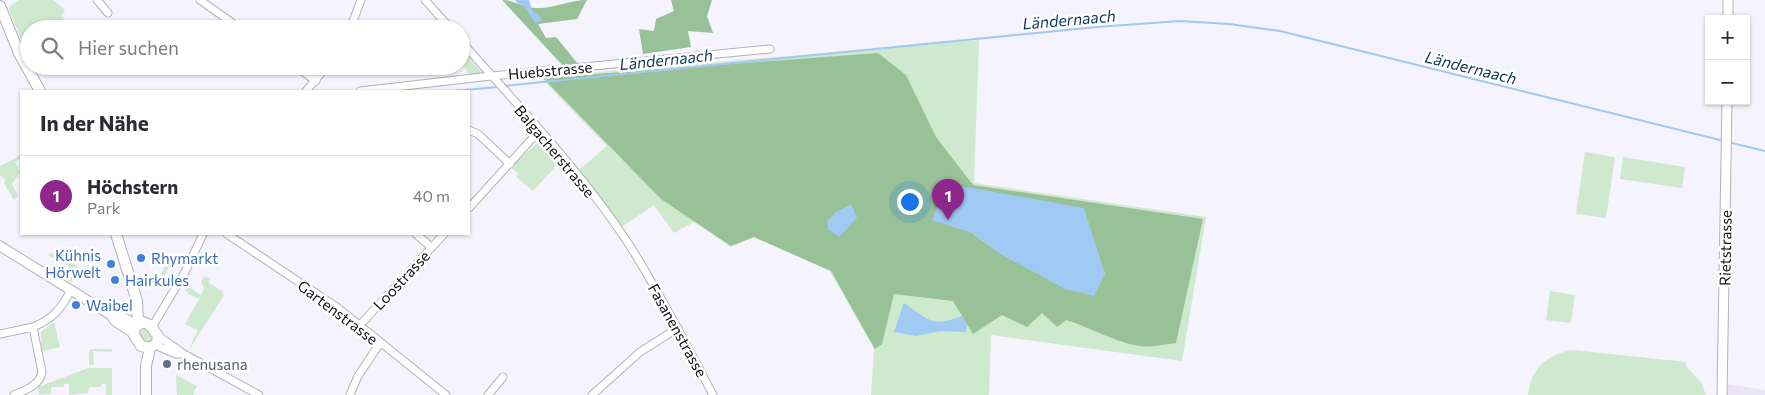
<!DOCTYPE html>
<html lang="de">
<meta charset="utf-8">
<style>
:root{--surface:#fff;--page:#f7f7f7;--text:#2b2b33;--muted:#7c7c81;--line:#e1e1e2;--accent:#8e268b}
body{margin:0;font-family:Commissioner,sans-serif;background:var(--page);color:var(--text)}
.controls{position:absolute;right:15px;top:15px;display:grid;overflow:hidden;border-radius:0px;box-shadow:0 1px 4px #0004}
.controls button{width:45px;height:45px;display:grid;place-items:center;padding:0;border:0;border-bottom:1px solid var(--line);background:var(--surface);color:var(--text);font:25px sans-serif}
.you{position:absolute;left:909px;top:201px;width:18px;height:18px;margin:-12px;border:4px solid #fff;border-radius:50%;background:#1a73e8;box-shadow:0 0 0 8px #1a73e833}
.badge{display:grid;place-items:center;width:32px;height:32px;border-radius:50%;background:var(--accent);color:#fff;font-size:16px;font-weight:700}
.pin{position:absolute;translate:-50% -41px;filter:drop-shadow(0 1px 2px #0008)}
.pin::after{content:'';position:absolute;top:26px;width:18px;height:15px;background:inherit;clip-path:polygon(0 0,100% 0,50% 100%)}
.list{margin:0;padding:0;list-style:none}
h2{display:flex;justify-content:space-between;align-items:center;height:65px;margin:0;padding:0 20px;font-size:21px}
h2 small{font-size:16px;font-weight:400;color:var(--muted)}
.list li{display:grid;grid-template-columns:32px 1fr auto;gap:15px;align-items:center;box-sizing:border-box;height:80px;padding:0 20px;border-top:1px solid var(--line)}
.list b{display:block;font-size:19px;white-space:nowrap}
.list p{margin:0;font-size:16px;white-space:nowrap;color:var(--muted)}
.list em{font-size:16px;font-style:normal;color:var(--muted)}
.icon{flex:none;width:28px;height:28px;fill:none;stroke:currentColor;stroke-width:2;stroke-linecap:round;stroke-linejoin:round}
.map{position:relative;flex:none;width:1765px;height:395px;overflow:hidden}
.search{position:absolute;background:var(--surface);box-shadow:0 1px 4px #0004;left:20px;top:20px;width:450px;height:55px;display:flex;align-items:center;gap:12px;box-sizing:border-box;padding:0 18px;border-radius:28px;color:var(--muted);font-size:19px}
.panel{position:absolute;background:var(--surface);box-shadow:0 1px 4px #0004;left:20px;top:90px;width:450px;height:145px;border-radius:0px}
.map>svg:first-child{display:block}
.built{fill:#e9e5f7}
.green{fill:#cee9cd}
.forest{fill:#98c197;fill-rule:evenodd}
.water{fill:#a0c9f3}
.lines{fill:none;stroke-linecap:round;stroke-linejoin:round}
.stream{stroke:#a0c9f3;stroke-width:2}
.minor-casing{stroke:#b3b1bb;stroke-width:9}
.tertiary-casing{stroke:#b3b1bb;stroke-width:11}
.secondary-casing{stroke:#b3b1bb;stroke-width:12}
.minor{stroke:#fff;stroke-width:7}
.tertiary{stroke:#fff;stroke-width:9}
.secondary{stroke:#fff;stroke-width:10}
.shop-dot{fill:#3f7fe0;stroke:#fff;stroke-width:2}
.service-dot{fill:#5c6f8a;stroke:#fff;stroke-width:2}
.labels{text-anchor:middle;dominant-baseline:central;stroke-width:5;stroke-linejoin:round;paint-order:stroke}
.street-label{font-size:15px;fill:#100f13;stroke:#fff}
.shop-label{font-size:15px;fill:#366cbe;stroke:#fff;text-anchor:start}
.service-label{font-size:15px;fill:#4e5e75;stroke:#fff;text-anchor:start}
.water-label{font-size:16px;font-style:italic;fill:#0c385f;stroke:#fff}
</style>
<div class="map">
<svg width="1765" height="395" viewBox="0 0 1765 395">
<rect width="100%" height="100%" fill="#f5f3fd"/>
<path class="built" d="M 1726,384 L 1765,390 L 1765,395 L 1725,395 Z"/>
<path class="green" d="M 19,0 L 53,0 L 65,10 L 61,16 L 64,18 L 55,29 L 29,29 L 29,49 L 23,43 L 9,10 L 10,6 Z
M 979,40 L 974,183 L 1206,217 L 1182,361 L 991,335 L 989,395 L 871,395 L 874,349 L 830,271 L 754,237 L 731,247 L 694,222 L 674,233 L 654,205 L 620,228 L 578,171 L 607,146 L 540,77 Z
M 468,57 L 483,74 L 470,77 L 462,62 Z
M 540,140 L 560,162 L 533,191 L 516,177 L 518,174 L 511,167 Z
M 1585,152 L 1615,157 L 1606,218 L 1576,214 Z
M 21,155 L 21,158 L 15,162 L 20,173 L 12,184 L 18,196 L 14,200 L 4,183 L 6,180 L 0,175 L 0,166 Z
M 1623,157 L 1685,167 L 1682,188 L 1620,179 Z
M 56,252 L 80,268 L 71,282 L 58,276 L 59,273 L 63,276 L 69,266 L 47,255 Z
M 179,255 L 185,258 L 180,268 L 171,263 L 164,276 L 161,274 L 169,258 Z
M 204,276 L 210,279 L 208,282 L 222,291 L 224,295 L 191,347 L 190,346 L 198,331 L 185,324 L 199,299 L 189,294 L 185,289 L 187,286 L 201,295 L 204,288 L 201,282 Z
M 1550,291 L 1575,295 L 1571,323 L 1546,320 Z
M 54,322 L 60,347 L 42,351 L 41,332 Z
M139 336a7 7 0 1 1 14 0a7 7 0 1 1-14 0Z
M 95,349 L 112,349 L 112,352 L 93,351 L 94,365 L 89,365 L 89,350 Z
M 1573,350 L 1686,362 L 1686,366 L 1701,382 L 1706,395 L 1528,395 C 1531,368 1547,354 1573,350 Z
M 88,368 L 112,368 L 112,395 L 106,395 L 106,384 L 102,384 L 101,387 L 89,387 L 88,393 L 69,395 L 69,384 L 64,384 L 64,387 L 51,387 L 51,394 L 39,395 L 38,387 Z
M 176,375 L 197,386 L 193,395 L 177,395 Z"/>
<path class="forest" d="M 502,0 C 513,0 523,7 536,8 C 553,9 570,0 587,0 L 577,19 L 538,24 L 546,38 L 556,37 L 578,64 L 564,67 Z
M 671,0 L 712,0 L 707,16 L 713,33 L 688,31 L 691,47 L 643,54 L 639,29 L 654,31 L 656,19 L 674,11 Z
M 878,53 L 906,75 L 936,137 L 973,185 L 1203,219 L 1176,343 C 1165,344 1152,348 1141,346 C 1119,344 1089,327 1066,320 L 1057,327 L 1042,313 L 1027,327 L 1002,315 L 973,334 L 953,301 L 894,294 L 882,344 L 875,349 L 831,271 L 754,237 L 731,246 L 661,199 L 543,78 ZM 972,233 L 1097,252 L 1105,274 L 1002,255 Z"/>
<path class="water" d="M 515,0 L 529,0 L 532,10 L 543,20 L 535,23 L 523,5 L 517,3 Z
M 955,185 L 1084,208 L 1105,274 L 1094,296 L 1065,289 L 1002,255 L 972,233 L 932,220 L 944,189 Z
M 851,204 L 857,218 L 839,237 L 828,229 L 827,221 L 836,212 Z
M 904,303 C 929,320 932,328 962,316 L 967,324 L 966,332 L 940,331 L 916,336 L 894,332 Z"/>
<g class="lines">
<path class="stream" d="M 503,86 L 1097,27 L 1180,21 L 1229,24 L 1280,31 L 1724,141
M 453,91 L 498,87
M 1728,142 L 1765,151"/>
<defs>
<path id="minor" d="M 97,0 L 108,13
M 200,0 L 241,29
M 425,0 L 451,29
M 350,29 L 361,0
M 461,41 C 519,107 582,172 630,246 C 660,294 687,345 713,395
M 295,66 L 316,81
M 306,91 L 327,66
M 360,91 L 491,76 L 770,49
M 469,130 L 478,134 L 510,164
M 469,208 L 539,131
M 227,234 L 338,308 L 446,395
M 416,234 L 431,247
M 359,326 L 444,234
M 152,327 L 185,272 L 203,234
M 0,334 L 33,327
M 158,336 L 184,354 L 259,395
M 155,345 L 176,354 L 184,354
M 14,395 C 26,390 40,385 42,372 L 33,327 C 53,319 61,309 71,290
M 350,395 L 358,376 L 380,343
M 488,395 L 503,377
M 592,395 L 640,352 L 678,328"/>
<path id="tertiary" d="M 1728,19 L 1728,0
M 0,246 L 111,315 L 115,321 L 133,333
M 111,315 L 119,315 L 136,325
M 1722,395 L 1727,101"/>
<path id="secondary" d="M 0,6 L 19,53 L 40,91
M 116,234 L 137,301 L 138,323
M 143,322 L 150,325 L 158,336 L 157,343 L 150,348 L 141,346 L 134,335 L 135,327 Z
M 146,395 L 146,366 L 150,348"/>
</defs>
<use href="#minor" class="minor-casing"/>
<use href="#tertiary" class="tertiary-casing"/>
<use href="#secondary" class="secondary-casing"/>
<use href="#minor" class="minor"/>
<use href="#tertiary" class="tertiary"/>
<use href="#secondary" class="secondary"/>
</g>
<g class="shop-dot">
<circle cx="141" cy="258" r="5"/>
<circle cx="111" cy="264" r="5"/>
<circle cx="115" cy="280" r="5"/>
<circle cx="76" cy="305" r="5"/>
</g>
<circle class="service-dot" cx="167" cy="364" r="5"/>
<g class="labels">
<g class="street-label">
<text transform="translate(550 70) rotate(-5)">Huebstrasse</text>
<text transform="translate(555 151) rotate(50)">Balgacherstrasse</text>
<text transform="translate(1725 248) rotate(-89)">Rietstrasse</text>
<text transform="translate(401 280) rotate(-47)">Loostrasse</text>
<text transform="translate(338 312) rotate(37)">Gartenstrasse</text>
<text transform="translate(678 330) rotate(61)">Fasanenstrasse</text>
</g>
<g class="shop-label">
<text x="101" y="255" text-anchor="end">Kühnis<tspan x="101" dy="17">Hörwelt</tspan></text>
<text x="151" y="258">Rhymarkt</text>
<text x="125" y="280">Hairkules</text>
<text x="86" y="305">Waibel</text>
</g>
<g class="service-label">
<text x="177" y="364">rhenusana</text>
</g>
<g class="water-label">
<text transform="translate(1069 19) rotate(-5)">Ländernaach</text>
<text transform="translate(666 59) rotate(-6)">Ländernaach</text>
<text transform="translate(1471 67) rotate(14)">Ländernaach</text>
</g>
</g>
</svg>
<div class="controls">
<button>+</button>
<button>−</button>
</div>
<div class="you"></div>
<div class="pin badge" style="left:948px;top:220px">1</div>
<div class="search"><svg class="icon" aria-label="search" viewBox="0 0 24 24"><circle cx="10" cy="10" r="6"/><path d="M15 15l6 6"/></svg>Hier suchen</div>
<section class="panel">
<h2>In der Nähe<small></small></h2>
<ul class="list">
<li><span class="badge">1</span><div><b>Höchstern</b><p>Park</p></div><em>40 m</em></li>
</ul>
</section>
</div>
